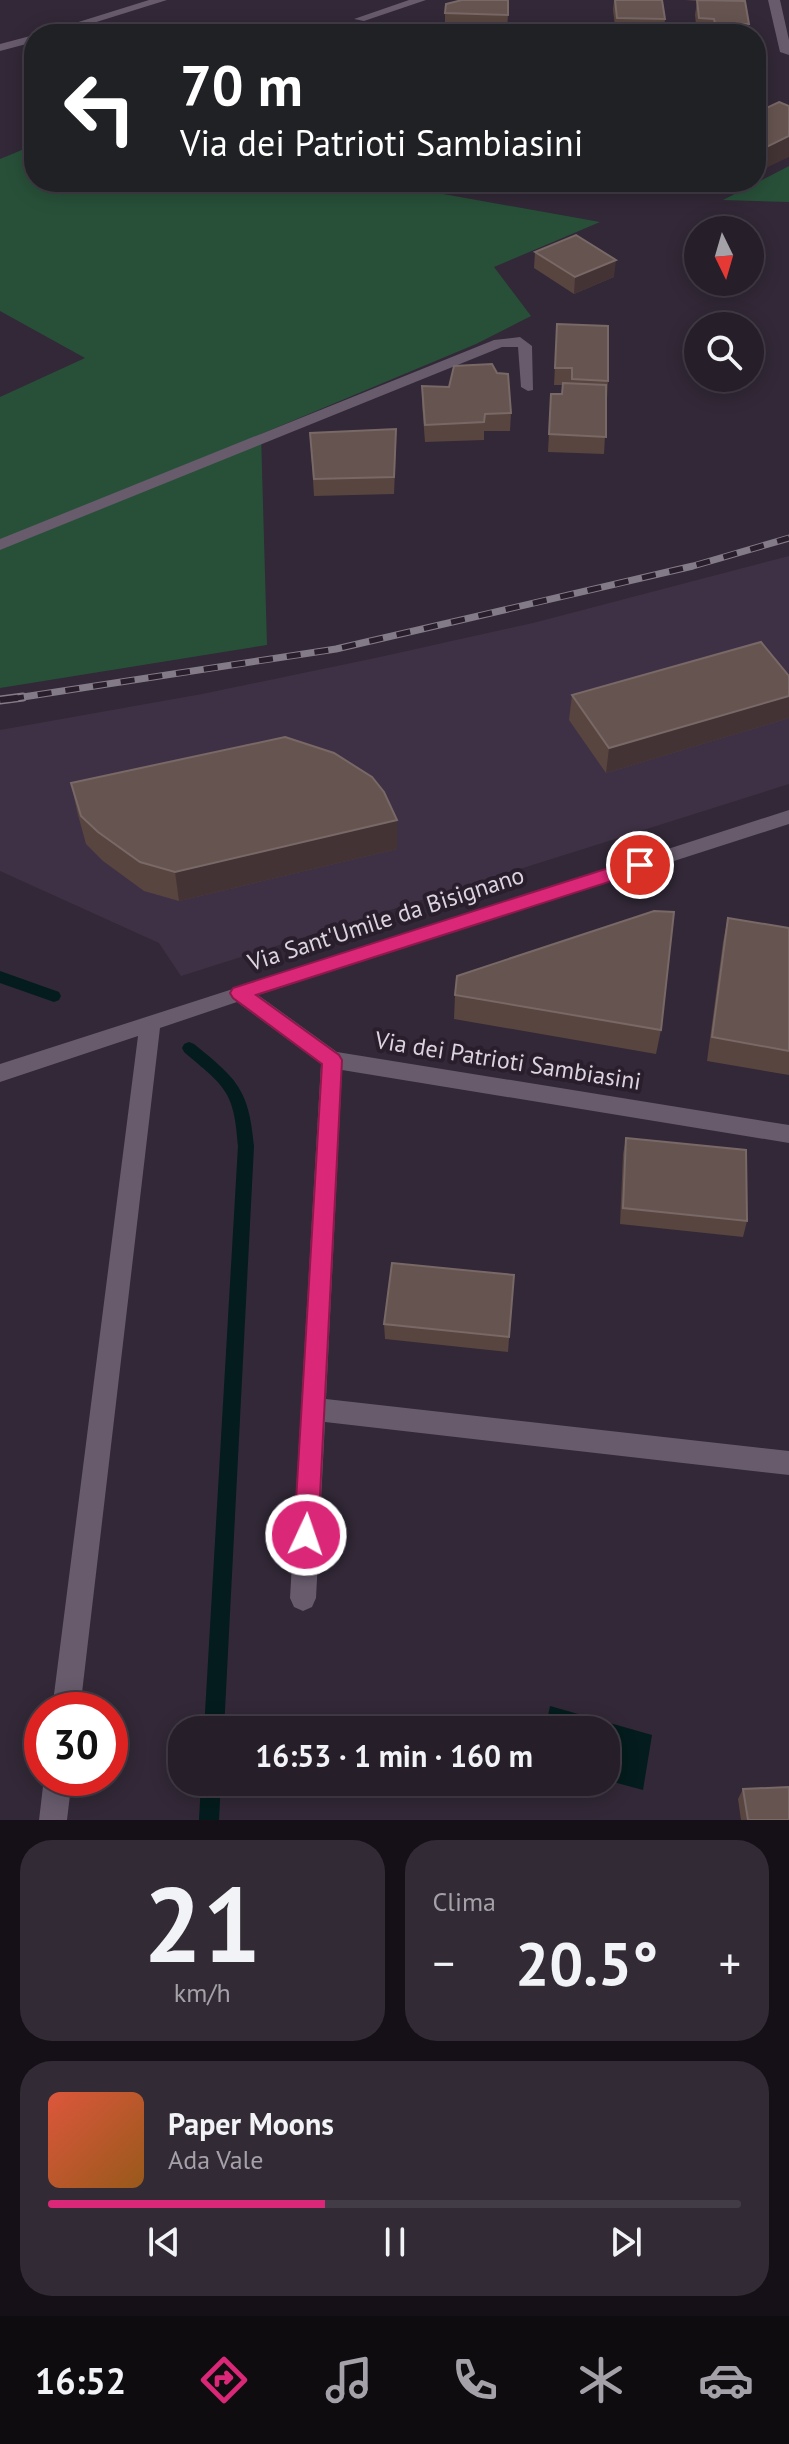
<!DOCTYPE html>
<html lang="it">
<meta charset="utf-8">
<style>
body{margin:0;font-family:"PT Sans",sans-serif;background:#322b35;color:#f1f3f6;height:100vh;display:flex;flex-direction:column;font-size:30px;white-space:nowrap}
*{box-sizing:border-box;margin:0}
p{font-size:26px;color:#a4a2a8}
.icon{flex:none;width:44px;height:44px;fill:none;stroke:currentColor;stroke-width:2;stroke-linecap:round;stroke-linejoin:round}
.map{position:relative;height:1820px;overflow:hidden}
.details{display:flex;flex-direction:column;gap:20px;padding:20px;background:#151017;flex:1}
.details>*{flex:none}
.banner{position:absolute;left:24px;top:24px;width:742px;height:168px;border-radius:32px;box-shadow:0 4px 20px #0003,0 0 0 2px #423c46;background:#202124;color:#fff;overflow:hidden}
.needle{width:52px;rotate:175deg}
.controls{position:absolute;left:684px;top:216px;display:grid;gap:16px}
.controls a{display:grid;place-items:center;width:80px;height:80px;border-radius:50%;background:#261e29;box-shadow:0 4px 20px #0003,0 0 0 2px #423c46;font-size:40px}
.speed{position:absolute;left:24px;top:1692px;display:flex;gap:16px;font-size:40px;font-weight:700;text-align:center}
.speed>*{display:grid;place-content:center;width:104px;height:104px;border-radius:50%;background:#261e29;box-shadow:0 4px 20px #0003,0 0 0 2px #423c46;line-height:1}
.speed .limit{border:12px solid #d22;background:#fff;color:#111}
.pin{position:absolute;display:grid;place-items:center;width:68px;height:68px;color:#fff;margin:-34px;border:4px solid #fff;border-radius:50%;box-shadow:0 2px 8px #0007}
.me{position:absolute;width:88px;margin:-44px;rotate:3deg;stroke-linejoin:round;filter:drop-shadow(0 0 6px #0008)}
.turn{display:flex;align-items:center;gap:28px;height:168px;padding:0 24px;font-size:36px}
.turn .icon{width:104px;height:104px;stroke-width:2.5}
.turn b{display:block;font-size:56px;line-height:68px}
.big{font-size:60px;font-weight:700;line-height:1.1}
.details .widget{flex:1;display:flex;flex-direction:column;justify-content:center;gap:12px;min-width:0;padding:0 28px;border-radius:32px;background:#322b35}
.details .dial{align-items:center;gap:0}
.dial b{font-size:104px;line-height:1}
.song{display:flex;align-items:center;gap:24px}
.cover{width:96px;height:96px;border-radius:12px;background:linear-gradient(135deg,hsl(10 70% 55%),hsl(30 70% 35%))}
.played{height:8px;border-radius:4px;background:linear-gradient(90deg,#db2777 40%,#423c46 40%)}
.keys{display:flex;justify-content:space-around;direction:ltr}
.heat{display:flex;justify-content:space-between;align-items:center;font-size:44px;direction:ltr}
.details .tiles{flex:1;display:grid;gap:20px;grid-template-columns:1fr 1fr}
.widget:last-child{grid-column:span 2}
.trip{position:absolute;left:168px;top:1716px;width:452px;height:80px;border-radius:32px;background:#261e29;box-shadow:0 4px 20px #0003,0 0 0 2px #423c46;font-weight:700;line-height:80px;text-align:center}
.tab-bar{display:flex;height:128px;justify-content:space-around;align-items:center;background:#0f0c10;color:#a4a2a8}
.tab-bar .icon{width:56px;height:56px}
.tab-bar .selected{color:#db2777}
.tab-bar b{font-size:36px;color:#f1f3f6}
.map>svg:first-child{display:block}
.built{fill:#3f3145}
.green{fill:#285039}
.water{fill:#041c1d}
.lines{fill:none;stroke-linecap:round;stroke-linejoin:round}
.stream{fill:#041c1d;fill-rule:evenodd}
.minor{fill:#675b6c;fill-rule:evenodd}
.rail-far1-casing{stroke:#847b88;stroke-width:7}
.rail-casing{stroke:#847b88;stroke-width:9}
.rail-far1{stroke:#281e2c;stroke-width:5;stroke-dasharray:14;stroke-linecap:butt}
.rail{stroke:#281e2c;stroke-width:6;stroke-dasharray:18;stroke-linecap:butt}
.wall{fill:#58453f}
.shaded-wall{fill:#433335}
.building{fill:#665450;stroke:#786866;stroke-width:2}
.route{fill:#db2777;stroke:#8e194d;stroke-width:2}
.labels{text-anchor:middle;stroke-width:8;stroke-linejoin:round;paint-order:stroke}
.street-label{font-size:24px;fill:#dbd4de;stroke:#281e2c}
</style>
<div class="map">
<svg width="789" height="1820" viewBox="0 0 789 1820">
<rect width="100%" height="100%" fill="#322837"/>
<!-- built -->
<path class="built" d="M 789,556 L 789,784 L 181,976 L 159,943 L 0,871 L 0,730 L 202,694 L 380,657 L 533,623 Z"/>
<!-- green -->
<path class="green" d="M 34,145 L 34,182 L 415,182 L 410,184 L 432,192 L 600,222 L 494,267 L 531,316 L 476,344 L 261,434 L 267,645 L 0,688 L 0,397 L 85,358 L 0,311 L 0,159 Z
M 789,166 L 789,202 L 723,200 Z"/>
<!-- water -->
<path class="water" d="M 550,1706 L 652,1735 L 643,1790 L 606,1780 L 606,1730 L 545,1730 Z"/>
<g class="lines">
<!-- stream -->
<path class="stream" d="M 0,971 L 59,992 L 61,996 L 59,1000 L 54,1002 L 0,983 Z
M 189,1042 L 194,1044 C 237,1079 249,1089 254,1146 L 224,1730 L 204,1730 L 238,1146 C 234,1090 225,1087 184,1052 L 182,1048 L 184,1044 Z
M 201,1782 L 221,1782 L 219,1820 L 199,1820 Z"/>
<!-- minor -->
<path class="minor" d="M 149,0 L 167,0 L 58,34 L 40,34 Z
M 409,0 L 426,0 L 364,21 L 354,19 Z
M 768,0 L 780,0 L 789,40 L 789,55 L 780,52 Z
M 34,35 L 34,42 L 0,51 L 0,44 Z
M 520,337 L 532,346 L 533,390 L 528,391 L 521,387 L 518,347 L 502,347 L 0,550 L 0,539 L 494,340 Z
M 789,810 L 789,824 L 258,995 L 337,1052 L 789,1125 L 789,1143 L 342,1070 L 326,1399 L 789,1451 L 789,1475 L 325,1422 L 316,1598 L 312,1607 L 303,1611 L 294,1607 L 290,1598 L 321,1064 L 237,1002 L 160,1028 L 80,1710 L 52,1710 L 138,1036 L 0,1082 L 0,1064 Z
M 44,1778 L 72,1778 L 67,1820 L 39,1820 Z"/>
<defs>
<path id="rail-far1" d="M 10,699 L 336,649 L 693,566 L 789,538"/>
<path id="rail" d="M 0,700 L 23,697"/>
</defs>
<!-- rail-far1 casing -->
<use href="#rail-far1" class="rail-far1-casing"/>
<!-- rail casing -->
<use href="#rail" class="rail-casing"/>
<!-- rail-far1 -->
<use href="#rail-far1" class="rail-far1"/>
<!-- rail -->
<use href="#rail" class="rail"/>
</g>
<!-- wall -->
<path class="wall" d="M 614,0 L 662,0 L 665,19 L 664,34 L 616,34 L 613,10 Z
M 685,0 L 741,0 L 749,24 L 747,34 L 697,34 L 695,15 L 697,1 Z
M 445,13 L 508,15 L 507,30 L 445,29 Z
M 701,182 L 738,182 L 720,191 Z
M 535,252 L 614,277 L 574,294 L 534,268 Z
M 557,324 L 608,381 L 604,454 L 548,452 L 551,394 L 562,394 L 563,385 L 554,385 Z
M 422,386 L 511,413 L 510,431 L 484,431 L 484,440 L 425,442 L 422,404 Z
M 310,433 L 396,446 L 394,494 L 314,496 Z
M 789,676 L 789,718 L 606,773 L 569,720 L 572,695 Z
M 71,783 L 397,820 L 397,849 L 179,901 L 144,891 L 103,861 L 86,844 L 77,811 Z
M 728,918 L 789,928 L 789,1075 L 707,1061 L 723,942 Z
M 455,995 L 661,1030 L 656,1054 L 454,1019 Z
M 626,1138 L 747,1221 L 743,1237 L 620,1224 L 623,1154 Z
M 514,1275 L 508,1352 L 385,1339 L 384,1324 Z
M 743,1789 L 789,1820 L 741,1820 L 738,1799 Z"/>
<!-- shaded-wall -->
<path class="shaded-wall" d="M 789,136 L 789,157 L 756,173 L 756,152 Z
M 721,182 L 738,182 L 720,191 Z
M 616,260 L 614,277 L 574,294 L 575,277 Z
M 789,696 L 789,718 L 606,773 L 609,748 Z
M 397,820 L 397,849 L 179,901 L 175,872 Z"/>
<!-- building -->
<path class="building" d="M 462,0 L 508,0 L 508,15 L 445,13 L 446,4 Z
M 615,0 L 662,0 L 665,19 L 617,18 Z
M 697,0 L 745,1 L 749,24 L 715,23 L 714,19 L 699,18 Z
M 779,102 L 789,106 L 789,136 L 756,152 L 756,113 Z
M 576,235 L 616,260 L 575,277 L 535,252 Z
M 557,324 L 608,326 L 608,381 L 572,379 L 572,368 L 555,368 Z
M 492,364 L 497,373 L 508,374 L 511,413 L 485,414 L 484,422 L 425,425 L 422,386 L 449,387 L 454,366 Z
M 563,383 L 606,385 L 606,437 L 549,434 L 551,394 L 562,394 Z
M 396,429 L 394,477 L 314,479 L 310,433 Z
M 761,642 L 789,676 L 789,696 L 609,748 L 572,695 Z
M 285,737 L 334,753 L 372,777 L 384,792 L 397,820 L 175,872 L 140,862 L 98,832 L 81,816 L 71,783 Z
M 654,911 L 674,912 L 661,1030 L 455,995 L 457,976 Z
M 728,918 L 789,928 L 789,1051 L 712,1037 Z
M 626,1138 L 746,1150 L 747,1221 L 623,1208 Z
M 392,1263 L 514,1275 L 509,1337 L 384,1324 Z
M 789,1787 L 789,1820 L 748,1820 L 743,1789 Z"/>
<!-- route -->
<path class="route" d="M 640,858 L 649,865 L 646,870 L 256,995 L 339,1055 L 342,1060 L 318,1535 L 314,1544 L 306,1547 L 298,1544 L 294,1535 L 322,1064 L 233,998 L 230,993 L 233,988 Z"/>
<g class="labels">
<!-- street labels -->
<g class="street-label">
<text transform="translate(386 919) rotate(-18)" y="8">Via Sant'Umile da Bisignano</text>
<text transform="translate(508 1061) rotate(9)" y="8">Via dei Patrioti Sambiasini</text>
</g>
</g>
</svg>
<div class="controls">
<a><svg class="needle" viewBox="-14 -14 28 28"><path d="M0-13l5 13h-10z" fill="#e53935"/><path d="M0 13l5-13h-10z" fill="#a4a2a8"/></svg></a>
<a><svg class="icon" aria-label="search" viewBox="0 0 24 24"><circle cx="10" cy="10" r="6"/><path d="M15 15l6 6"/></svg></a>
</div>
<div class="speed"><div class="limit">30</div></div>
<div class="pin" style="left:640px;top:865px;background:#d93025"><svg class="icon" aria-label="arrive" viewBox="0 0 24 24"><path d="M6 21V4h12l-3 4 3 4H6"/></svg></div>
<svg class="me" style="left:306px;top:1535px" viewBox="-20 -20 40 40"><circle r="17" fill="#db2777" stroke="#fff" stroke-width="3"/><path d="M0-11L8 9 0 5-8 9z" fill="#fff"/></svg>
<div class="trip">16:53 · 1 min · 160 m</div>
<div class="banner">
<div class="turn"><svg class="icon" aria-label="left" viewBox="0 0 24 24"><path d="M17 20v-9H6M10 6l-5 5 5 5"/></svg><div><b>70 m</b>Via dei Patrioti Sambiasini</div></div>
</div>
</div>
<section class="details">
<div class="tiles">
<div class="widget dial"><b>21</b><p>km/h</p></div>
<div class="widget"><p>Clima</p>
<div class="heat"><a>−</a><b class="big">20.5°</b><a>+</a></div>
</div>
<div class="widget">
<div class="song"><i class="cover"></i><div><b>Paper Moons</b><p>Ada Vale</p></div></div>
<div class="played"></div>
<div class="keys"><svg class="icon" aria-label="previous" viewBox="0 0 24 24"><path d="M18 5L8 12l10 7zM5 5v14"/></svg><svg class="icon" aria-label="pause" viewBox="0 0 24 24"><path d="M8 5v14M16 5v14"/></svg><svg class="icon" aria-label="next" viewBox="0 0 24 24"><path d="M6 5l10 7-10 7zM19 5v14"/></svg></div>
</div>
</div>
</section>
<nav class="tab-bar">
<b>16:52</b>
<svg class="icon selected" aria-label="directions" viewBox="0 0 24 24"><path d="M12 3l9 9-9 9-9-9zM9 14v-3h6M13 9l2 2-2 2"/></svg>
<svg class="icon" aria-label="music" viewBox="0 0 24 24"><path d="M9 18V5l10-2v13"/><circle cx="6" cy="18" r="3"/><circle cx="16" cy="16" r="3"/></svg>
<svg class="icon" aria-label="phone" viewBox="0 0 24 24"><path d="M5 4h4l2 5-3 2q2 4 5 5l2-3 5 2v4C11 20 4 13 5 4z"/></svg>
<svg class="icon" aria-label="climate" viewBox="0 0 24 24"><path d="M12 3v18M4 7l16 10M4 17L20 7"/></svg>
<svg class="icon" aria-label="car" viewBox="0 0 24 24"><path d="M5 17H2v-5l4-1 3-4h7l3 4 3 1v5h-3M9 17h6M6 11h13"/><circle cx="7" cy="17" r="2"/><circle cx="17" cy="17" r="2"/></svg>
</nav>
